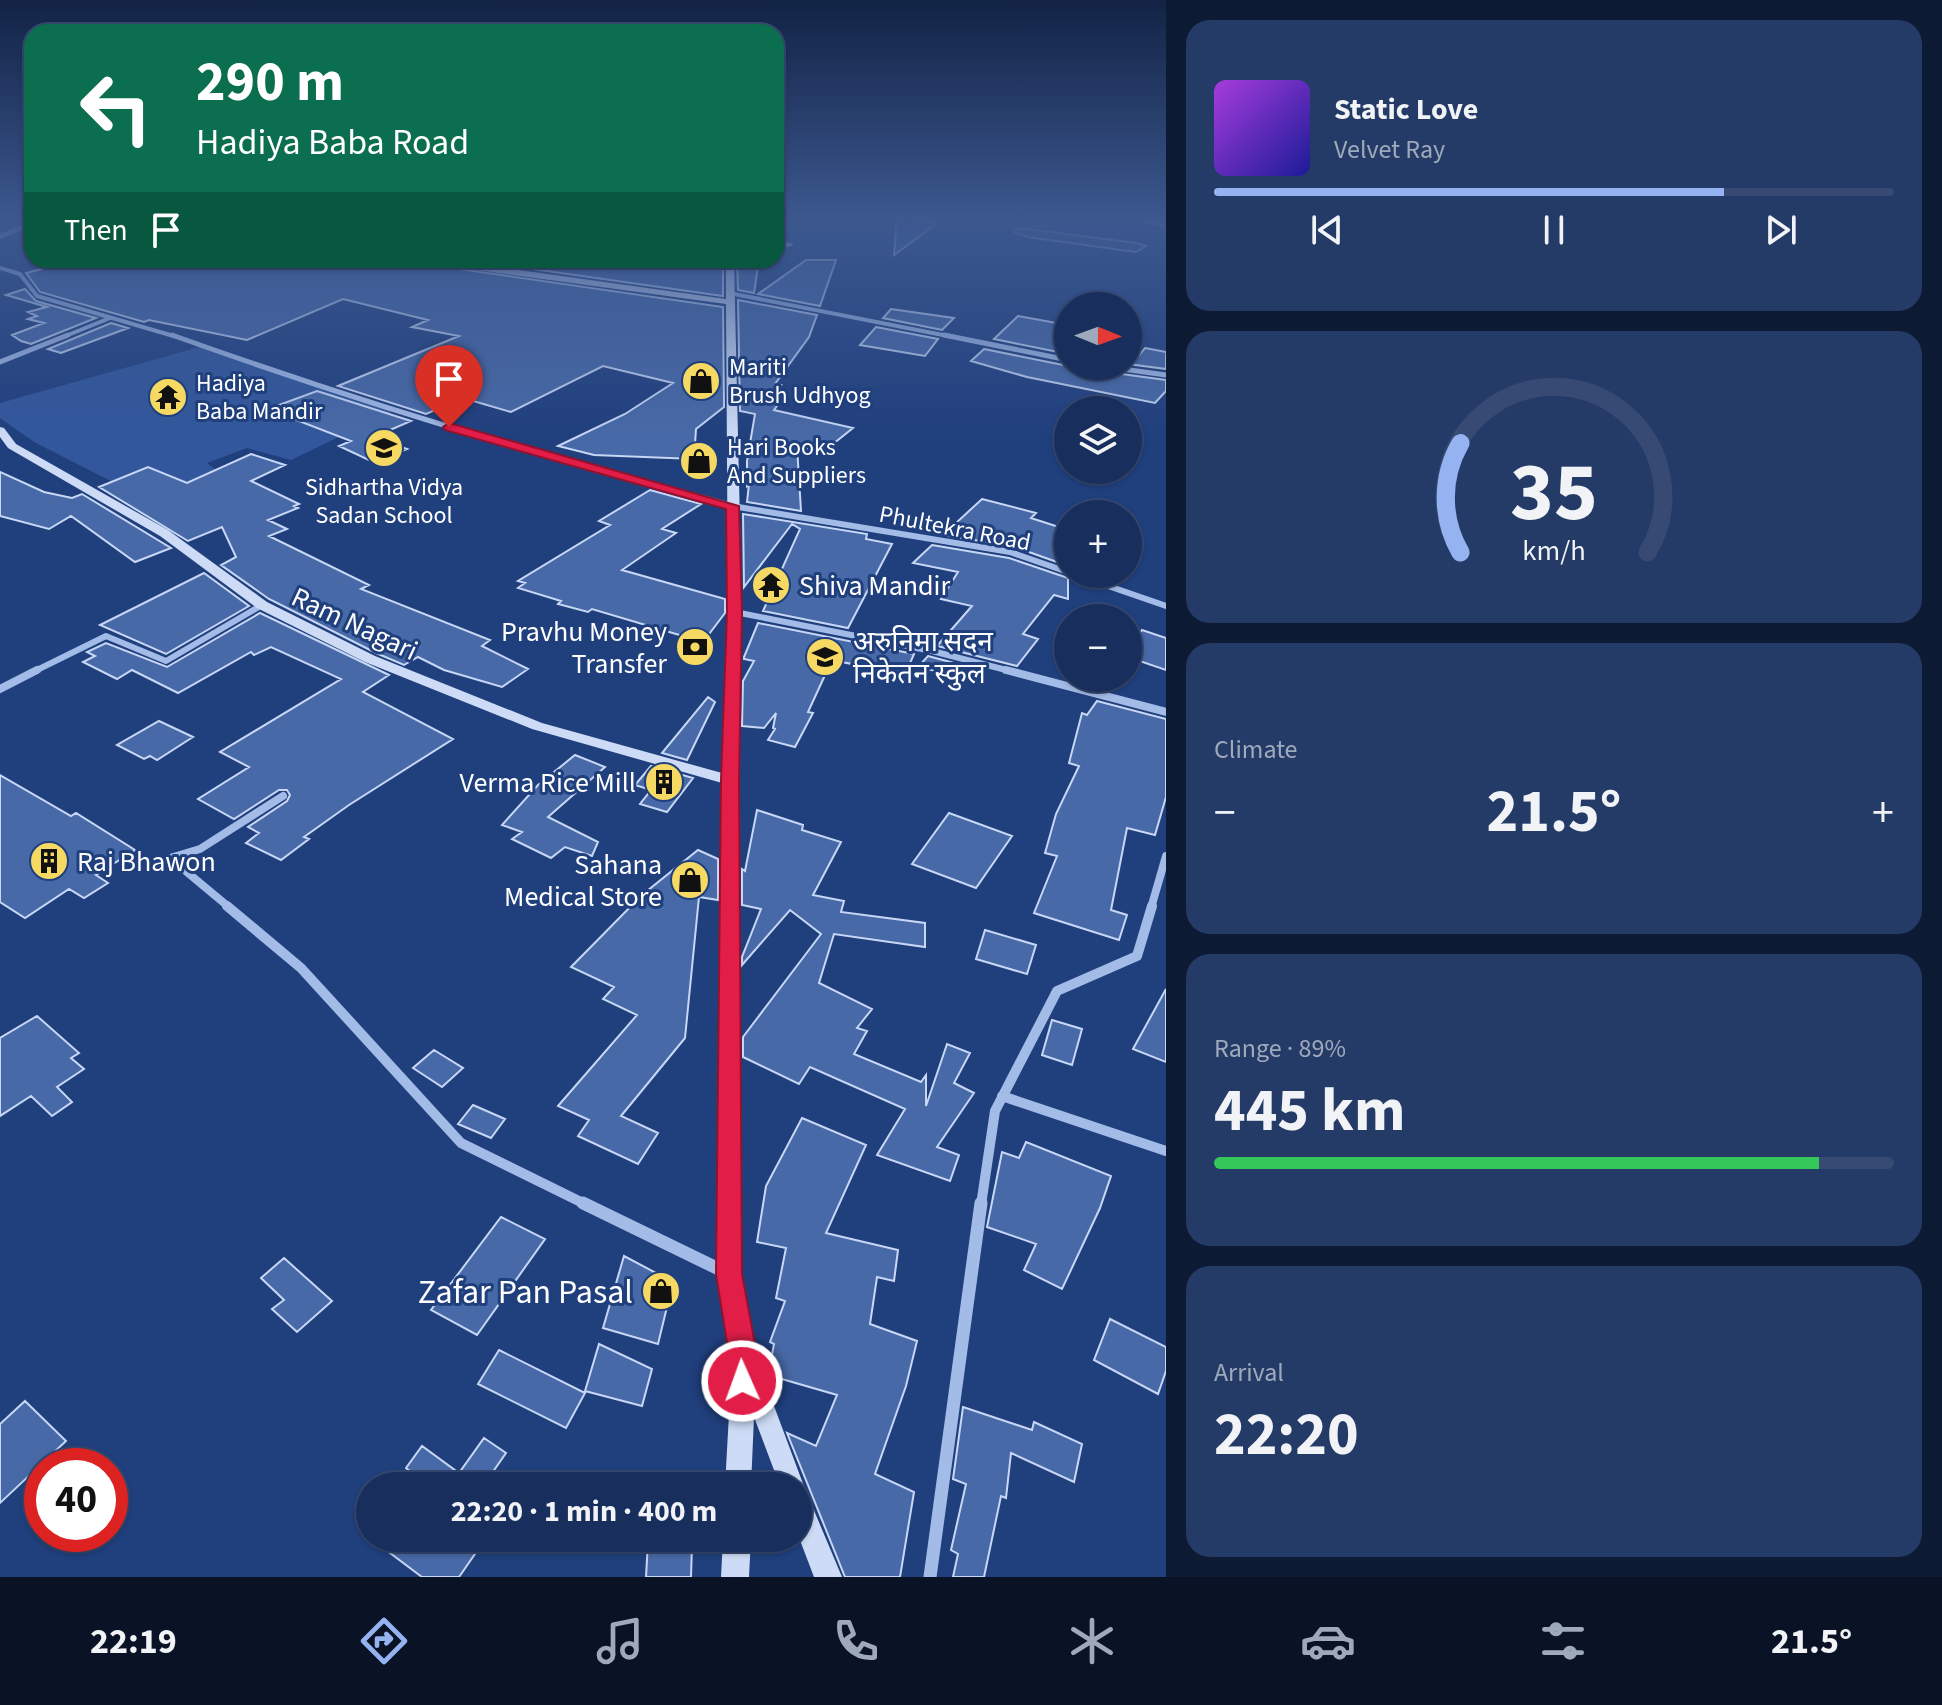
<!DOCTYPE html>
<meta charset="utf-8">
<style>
body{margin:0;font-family:"Source Sans 3","Noto Sans Devanagari",sans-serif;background:#253b67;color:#f1f3f6;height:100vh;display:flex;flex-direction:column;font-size:30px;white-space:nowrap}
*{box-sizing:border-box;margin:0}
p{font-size:26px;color:#9fa9bc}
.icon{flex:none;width:44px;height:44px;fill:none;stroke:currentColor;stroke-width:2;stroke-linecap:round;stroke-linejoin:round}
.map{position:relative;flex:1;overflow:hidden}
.panel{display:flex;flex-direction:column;gap:20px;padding:20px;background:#0d1a34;width:776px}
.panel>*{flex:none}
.top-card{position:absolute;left:24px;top:24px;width:760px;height:244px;border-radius:24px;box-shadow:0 2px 6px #0004,0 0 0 2px #364a73;background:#0b6e4f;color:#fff;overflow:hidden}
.needle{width:52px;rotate:91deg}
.tools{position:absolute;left:1054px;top:292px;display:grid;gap:16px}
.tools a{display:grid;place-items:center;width:88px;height:88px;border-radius:50%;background:#182f5e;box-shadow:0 2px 6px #0004,0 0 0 2px #364a73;font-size:40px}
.speed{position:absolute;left:24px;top:1448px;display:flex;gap:16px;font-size:40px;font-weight:700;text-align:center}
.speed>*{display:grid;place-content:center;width:104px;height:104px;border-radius:50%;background:#182f5e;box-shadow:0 2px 6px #0004,0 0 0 2px #364a73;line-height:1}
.speed .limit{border:12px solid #d22;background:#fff;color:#111}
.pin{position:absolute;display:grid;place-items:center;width:68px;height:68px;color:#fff;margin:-82px -34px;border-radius:50% 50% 50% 0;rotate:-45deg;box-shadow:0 0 8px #0007}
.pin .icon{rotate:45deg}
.me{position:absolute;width:88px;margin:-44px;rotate:358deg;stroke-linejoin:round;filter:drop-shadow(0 0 6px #0008)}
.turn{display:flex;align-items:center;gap:28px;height:168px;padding:0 40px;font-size:36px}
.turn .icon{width:104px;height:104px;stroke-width:2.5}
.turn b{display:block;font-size:56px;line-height:68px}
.then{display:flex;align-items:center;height:76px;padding:0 40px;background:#0003;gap:16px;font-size:30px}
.big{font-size:60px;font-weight:700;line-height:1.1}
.panel .tile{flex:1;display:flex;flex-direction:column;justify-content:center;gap:12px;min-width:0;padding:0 28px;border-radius:24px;background:#253b67}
.panel .dial{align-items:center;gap:0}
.dial svg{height:208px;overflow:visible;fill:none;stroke:#364a73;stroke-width:7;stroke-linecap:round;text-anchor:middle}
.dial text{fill:#f1f3f6;stroke:none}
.song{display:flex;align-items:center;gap:24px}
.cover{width:96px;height:96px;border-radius:12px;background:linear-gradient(135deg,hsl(280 70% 55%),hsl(240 70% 35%))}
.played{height:8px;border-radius:4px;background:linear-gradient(90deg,#95b2f1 75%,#364a73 75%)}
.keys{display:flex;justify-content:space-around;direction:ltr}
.heat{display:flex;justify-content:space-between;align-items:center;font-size:44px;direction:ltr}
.charge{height:12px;border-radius:6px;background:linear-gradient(90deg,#34c759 89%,#364a73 0)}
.trip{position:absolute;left:356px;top:1472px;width:456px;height:80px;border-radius:40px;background:#182f5e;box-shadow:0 2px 6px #0004,0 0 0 2px #364a73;font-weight:700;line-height:80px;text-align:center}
.tab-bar{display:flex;height:128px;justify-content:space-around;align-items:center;background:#0a1326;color:#9fa9bc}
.tab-bar .icon{width:56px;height:56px}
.tab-bar .active{color:#95b2f1}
.tab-bar b{font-size:36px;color:#f1f3f6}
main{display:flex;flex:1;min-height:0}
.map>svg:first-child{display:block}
.green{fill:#32579c}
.water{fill:#3d5583;stroke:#97b4e9;stroke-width:2}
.building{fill:#4869a7;stroke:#c7d7f5;stroke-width:2}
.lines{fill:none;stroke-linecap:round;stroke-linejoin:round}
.street-far5{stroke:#a3bbe7;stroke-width:4}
.street-far4{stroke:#a3bbe7;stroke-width:5}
.street-far3{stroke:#a3bbe7;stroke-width:6}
.street-far2{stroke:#a3bbe7;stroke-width:8}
.street-far1{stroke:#a3bbe7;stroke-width:10}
.street{stroke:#a3bbe7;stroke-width:13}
.secondary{fill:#cddbf6;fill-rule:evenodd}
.route{fill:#e11d48;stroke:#92132f;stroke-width:2}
.labels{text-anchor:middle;stroke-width:6;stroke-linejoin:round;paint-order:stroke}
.far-poi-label{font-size:24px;fill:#fff;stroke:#203f7d;text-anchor:start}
.far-street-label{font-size:24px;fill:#fff;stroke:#203f7d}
.poi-label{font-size:28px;fill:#fff;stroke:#203f7d;text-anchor:start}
.street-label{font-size:28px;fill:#fff;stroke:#203f7d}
.near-poi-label{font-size:34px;fill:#fff;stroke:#203f7d;text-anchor:end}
</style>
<main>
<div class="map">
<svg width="1166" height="1577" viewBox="0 0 1166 1577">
<rect width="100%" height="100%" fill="#203f7d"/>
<!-- green -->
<path class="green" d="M 203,346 L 395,410 L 291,460 L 247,448 L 207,463 L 216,470 L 156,504 L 34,442 L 0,418 L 0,403 Z"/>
<!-- water -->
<path class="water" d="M 1019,228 L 1136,243 L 1146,246 L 1136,252 L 1027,237 L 1014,232 Z"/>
<!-- building -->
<path class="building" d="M 897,218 L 898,218 L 938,223 L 894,255 Z
M 74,260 L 397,260 L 723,307 L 724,407 L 696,429 L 694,459 L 594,455 L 558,446 L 625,414 L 673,383 L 603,366 L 511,412 L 463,398 L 426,414 L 338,386 L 459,336 L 412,327 L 428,320 L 343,299 L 247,340 L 149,320 L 144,322 L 40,292 L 26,273 Z
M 514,260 L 723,260 L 723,296 L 505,265 Z
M 737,260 L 759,260 L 754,293 L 738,290 Z
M 806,260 L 836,260 L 820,306 L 758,294 Z
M 25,289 L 36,301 L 96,318 L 31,344 L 21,341 L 12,335 L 44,323 L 28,319 L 37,316 L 28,312 L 47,307 L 6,295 Z
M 738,300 L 817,315 L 809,337 L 775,384 L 781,385 L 774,393 L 785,395 L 774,410 L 853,428 L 823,452 L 797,446 L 801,511 L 747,502 L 749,484 L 747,486 L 747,461 L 755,414 L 740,411 Z
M 891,309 L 954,318 L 942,330 L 883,318 Z
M 1018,316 L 1068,325 L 1068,354 L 994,339 Z
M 111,323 L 128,328 L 61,353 L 48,349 Z
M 876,327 L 938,339 L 925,356 L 860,345 Z
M 1145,348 L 1166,352 L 1166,369 L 1128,364 L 1128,357 L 1136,359 Z
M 984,349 L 1068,366 L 1096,366 L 1100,371 L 1166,380 L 1166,391 L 1155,403 L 1027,377 L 971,361 Z
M 317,391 L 411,421 L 374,437 L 407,449 L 373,462 L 339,446 L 351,441 L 268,409 Z
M 251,454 L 285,465 L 251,481 L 299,504 L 294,506 L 298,508 L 268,520 L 287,529 L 269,536 L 369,585 L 361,589 L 490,640 L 482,646 L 528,669 L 502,687 L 444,670 L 418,657 L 404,665 L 376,653 L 269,599 L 221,565 L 236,557 L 222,527 L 188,541 L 99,487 L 148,467 L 187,483 Z
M 0,472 L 44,492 L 72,498 L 82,494 L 171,548 L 135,562 L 71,516 L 49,529 L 0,516 Z
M 650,490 L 701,504 L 662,529 L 676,533 L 622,570 L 725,599 L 725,613 L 703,642 L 592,609 L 588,612 L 558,604 L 561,601 L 518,588 L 525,583 L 518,581 L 610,525 L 599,521 Z
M 982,499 L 1036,513 L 1031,518 L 1068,530 L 1068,566 L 1012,546 L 943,535 Z
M 743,514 L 867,534 L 866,539 L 892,544 L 848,628 L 763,611 L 800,529 L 792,524 L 744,587 Z
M 932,545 L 1009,558 L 1068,578 L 1068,599 L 1054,595 L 1023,634 L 1038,639 L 1017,666 L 937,646 L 972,606 L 941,599 L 958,572 L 913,563 Z
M 204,573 L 249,606 L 166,654 L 100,625 Z
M 260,613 L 389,675 L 363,692 L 453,739 L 349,805 L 304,837 L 309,839 L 281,860 L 246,843 L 259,833 L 248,827 L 287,801 L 290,795 L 287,790 L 279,790 L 234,819 L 198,799 L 249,767 L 220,752 L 341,679 L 271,647 L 254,655 L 251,652 L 178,693 L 132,670 L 117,679 L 83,662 L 95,656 L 87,652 L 106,643 L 167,667 Z
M 758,623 L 914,654 L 905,675 L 832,660 L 808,712 L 813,713 L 795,747 L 768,740 L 775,729 L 773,728 L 776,713 L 764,728 L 742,726 L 743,681 L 754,661 L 744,659 L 744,657 Z
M 1142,630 L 1166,638 L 1166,670 L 1128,657 L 1128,646 Z
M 928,656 L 954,663 L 949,674 L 918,667 Z
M 708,697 L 715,702 L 687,760 L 662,753 Z
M 1097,701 L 1166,719 L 1166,797 L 1155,835 L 1127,828 L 1111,910 L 1127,915 L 1119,940 L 1034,913 L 1057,856 L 1045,853 L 1056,814 L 1079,766 L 1069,763 L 1082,713 L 1087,715 Z
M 159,721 L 193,737 L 157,760 L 150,756 L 144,759 L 117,745 Z
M 575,755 L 605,767 L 548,817 L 598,842 L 592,856 L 565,847 L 551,858 L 512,839 L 522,832 L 502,825 L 538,785 Z
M 651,766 L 693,778 L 667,812 L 640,804 L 651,790 L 635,785 Z
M 0,775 L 71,816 L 76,813 L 135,850 L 96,875 L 108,883 L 84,898 L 69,889 L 25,918 L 0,902 Z
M 757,810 L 803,825 L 802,830 L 841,842 L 813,895 L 844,901 L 841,912 L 925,923 L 925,947 L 834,934 L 819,983 L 872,1009 L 857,1028 L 867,1031 L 854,1054 L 921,1082 L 926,1075 L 926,1106 L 947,1044 L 970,1053 L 954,1083 L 974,1093 L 937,1147 L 959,1155 L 950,1181 L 877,1155 L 905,1109 L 810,1067 L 799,1084 L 743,1057 L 743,1037 L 821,934 L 790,910 L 742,965 L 742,957 L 761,909 L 742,905 L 742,869 L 745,871 Z
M 949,813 L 1012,836 L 976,888 L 912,864 Z
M 698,850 L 718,859 L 718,900 L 699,897 L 685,1038 L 621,1116 L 658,1133 L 638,1164 L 578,1136 L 589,1120 L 558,1106 L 637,1015 L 603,999 L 614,987 L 571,967 L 642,895 Z
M 985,930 L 1036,945 L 1027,974 L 976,959 Z
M 1166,989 L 1166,1062 L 1133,1049 Z
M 37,1016 L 79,1053 L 71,1058 L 84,1069 L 57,1087 L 72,1102 L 52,1116 L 31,1096 L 0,1116 L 0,1038 Z
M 1052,1020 L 1082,1029 L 1072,1065 L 1042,1055 Z
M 434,1050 L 463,1068 L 442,1087 L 413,1068 Z
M 473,1105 L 505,1119 L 491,1138 L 458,1124 Z
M 802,1118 L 866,1145 L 826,1233 L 898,1250 L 894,1281 L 877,1277 L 870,1324 L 917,1341 L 906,1386 L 875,1474 L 914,1492 L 900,1577 L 845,1577 L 787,1433 L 816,1446 L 837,1395 L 768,1375 L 774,1344 L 770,1342 L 785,1301 L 776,1298 L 786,1248 L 757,1242 L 766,1186 Z
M 1026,1142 L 1111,1176 L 1100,1208 L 1062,1289 L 1024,1270 L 1036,1244 L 987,1227 L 1002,1152 L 1019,1158 Z
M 501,1217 L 545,1239 L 477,1335 L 431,1310 Z
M 624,1256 L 673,1282 L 658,1344 L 603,1328 Z
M 284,1258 L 332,1301 L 297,1332 L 272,1309 L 284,1300 L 261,1278 Z
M 1110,1319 L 1166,1347 L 1166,1371 L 1158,1394 L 1094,1360 Z
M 599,1344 L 652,1369 L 642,1406 L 585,1391 Z
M 499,1350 L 585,1393 L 566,1428 L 478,1384 Z
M 25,1401 L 66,1441 L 0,1503 L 0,1424 Z
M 963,1407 L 1032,1430 L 1034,1422 L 1082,1444 L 1074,1482 L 1011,1453 L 1006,1498 L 1001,1496 L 984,1577 L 953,1577 L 958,1554 L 951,1550 L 966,1484 L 953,1479 Z
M 484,1438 L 506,1453 L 483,1486 L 401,1486 L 411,1472 L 406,1468 L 422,1446 L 459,1473 Z
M 370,1538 L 486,1538 L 459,1577 L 422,1577 Z
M 648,1541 L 692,1545 L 691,1577 L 646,1577 Z"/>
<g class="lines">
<!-- street-far5 -->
<path class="street-far5" d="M 1132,218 L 1166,226
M 0,268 L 20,274 L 37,296 L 177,337
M 729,293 L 953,337
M 63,337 L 110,318"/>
<!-- street-far4 -->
<path class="street-far4" d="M 172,335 C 331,392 491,442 655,485
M 944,335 L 1068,360
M 0,362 L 68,335
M 1101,366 L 1166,375"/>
<!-- street-far3 -->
<path class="street-far3" d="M 647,483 L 732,506 L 1010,552 L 1166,606
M 735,612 L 932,651 L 1014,672
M 33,672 L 106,636 L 166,661 L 262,605"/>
<!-- street-far2 -->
<path class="street-far2" d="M 1006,670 L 1166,712
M 0,689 L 37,670
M 230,908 L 170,858 L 200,849 L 283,796
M 1151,908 L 1166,856"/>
<!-- street-far1 -->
<path class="street-far1" d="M 227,906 L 301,968 L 461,1143 L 587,1205
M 1002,1096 L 1166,1151
M 981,1205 L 995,1111 L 1057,991 L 1137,956 L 1152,906"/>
<!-- street -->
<path class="street" d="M 583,1203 L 725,1272
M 930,1577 L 981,1203"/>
<!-- secondary -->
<path class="secondary" d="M 32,221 L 32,226 L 0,239 L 0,234 Z
M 776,241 L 792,243 L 793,245 L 789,247 L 776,245 Z
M 726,260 L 734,260 L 742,612 L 738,780 L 741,1274 L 755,1355 L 805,1489 L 842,1577 L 814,1577 L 798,1535 L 798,1486 L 780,1486 L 754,1417 L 751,1486 L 725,1486 L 732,1360 L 717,1274 L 722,783 L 532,729 L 365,662 L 257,608 L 160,536 L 8,448 L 0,437 L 0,427 L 4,428 L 16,444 L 168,530 L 267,602 L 375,656 L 542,723 L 722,773 L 728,612 L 726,304 L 447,266 L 461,262 L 726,299 Z
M 723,1538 L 751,1538 L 749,1577 L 721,1577 Z"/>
</g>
<!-- sky -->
<linearGradient id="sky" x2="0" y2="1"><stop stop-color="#122345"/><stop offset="0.5" stop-color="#3c588f"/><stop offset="1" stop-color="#3c588f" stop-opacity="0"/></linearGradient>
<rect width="1166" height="438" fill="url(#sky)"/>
<!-- route -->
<path class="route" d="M 449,423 L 739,506 L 742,612 L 739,780 L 742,1274 L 757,1355 L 757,1381 L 752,1391 L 742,1395 L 732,1391 L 728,1381 L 729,1355 L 716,1274 L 721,780 L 727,612 L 726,509 L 445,430 L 443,427 Z"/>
<!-- icons -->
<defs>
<symbol id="shop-disc" viewBox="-11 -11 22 22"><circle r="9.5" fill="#f5d963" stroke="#203f7d"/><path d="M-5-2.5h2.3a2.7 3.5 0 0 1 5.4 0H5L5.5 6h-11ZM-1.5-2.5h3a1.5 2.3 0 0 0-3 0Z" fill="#111"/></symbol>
<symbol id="temple-disc" viewBox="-11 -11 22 22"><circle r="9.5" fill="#f5d963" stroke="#203f7d"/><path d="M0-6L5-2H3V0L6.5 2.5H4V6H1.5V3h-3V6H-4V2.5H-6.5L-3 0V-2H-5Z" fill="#111"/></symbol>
<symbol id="school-disc" viewBox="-11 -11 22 22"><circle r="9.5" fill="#f5d963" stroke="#203f7d"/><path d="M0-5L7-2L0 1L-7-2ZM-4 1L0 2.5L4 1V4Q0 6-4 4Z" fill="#111"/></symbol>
<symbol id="bank-disc" viewBox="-11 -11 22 22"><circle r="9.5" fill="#f5d963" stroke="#203f7d"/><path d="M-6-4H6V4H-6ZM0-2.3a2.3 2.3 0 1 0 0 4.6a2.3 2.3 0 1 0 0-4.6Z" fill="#111"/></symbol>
<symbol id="building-disc" viewBox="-11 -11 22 22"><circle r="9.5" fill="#f5d963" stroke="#203f7d"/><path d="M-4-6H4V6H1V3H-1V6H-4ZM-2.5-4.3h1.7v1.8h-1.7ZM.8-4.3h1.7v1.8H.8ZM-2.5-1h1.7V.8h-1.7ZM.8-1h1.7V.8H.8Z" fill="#111"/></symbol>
</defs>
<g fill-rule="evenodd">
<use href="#shop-disc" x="679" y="359" width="44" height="44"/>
<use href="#temple-disc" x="146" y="375" width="44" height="44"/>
<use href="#school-disc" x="362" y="426" width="44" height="44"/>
<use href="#shop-disc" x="677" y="439" width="44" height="44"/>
<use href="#temple-disc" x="749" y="563" width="44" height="44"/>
<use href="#bank-disc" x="673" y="625" width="44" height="44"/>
<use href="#school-disc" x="803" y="635" width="44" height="44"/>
<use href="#building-disc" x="642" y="760" width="44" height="44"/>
<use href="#building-disc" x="27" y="839" width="44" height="44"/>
<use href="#shop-disc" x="668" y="858" width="44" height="44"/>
<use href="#shop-disc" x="639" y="1269" width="44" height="44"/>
</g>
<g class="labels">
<!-- far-poi labels -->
<g class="far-poi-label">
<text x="729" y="375">Mariti<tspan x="729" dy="28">Brush Udhyog</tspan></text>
<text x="196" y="391">Hadiya<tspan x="196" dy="28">Baba Mandir</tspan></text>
<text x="727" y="455">Hari Books<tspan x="727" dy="28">And Suppliers</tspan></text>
<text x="384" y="495" text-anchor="middle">Sidhartha Vidya<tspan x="384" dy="28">Sadan School</tspan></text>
</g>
<!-- far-street labels -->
<g class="far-street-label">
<text transform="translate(955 528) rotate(11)" y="8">Phultekra Road</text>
</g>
<!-- poi labels -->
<g class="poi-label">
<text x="799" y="595">Shiva Mandir</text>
<text x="667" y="641" text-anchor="end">Pravhu Money<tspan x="667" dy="32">Transfer</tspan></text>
<text x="853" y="651">अरुनिमा सदन<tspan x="853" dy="32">निकेतन स्कुल</tspan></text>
<text x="636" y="792" text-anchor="end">Verma Rice Mill</text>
<text x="77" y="871">Raj Bhawon</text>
<text x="662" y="874" text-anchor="end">Sahana<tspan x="662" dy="32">Medical Store</tspan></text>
</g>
<!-- street labels -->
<g class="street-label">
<text transform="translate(355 623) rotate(25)" y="10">Ram Nagari</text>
</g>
<!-- near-poi labels -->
<g class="near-poi-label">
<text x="633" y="1303">Zafar Pan Pasal</text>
</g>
</g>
</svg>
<div class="tools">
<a><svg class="needle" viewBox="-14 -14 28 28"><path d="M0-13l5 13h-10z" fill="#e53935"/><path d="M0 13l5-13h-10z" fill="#9fa9bc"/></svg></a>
<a><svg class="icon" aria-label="layers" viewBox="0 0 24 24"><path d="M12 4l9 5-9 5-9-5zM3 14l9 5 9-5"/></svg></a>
<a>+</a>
<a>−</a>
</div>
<div class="speed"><div class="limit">40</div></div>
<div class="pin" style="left:449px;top:427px;background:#d93025"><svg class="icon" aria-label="arrive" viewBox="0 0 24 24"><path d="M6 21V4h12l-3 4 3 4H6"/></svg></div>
<svg class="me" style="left:742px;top:1381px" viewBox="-20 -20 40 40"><circle r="17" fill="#e11d48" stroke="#fff" stroke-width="3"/><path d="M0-11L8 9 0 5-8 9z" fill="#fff"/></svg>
<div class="trip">22:20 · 1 min · 400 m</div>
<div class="top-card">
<div class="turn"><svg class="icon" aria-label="left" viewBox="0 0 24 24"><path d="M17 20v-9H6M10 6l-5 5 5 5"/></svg><div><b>290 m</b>Hadiya Baba Road</div></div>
<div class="then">Then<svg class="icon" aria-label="arrive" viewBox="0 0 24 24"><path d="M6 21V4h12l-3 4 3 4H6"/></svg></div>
</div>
</div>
<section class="panel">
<div class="tile">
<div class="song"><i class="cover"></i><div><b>Static Love</b><p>Velvet Ray</p></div></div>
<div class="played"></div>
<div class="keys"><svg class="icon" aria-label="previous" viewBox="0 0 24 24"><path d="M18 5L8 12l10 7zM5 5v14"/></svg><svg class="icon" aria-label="pause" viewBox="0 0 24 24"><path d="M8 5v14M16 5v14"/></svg><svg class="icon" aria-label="next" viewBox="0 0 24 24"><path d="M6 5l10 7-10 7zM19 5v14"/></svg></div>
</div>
<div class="tile dial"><svg viewBox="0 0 100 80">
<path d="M14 69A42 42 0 1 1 86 69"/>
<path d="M14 69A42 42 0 0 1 14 27" stroke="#95b2f1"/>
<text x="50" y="56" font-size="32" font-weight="700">35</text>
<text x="50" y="72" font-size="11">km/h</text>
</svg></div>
<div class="tile"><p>Climate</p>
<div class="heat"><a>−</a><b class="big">21.5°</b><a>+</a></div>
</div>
<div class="tile"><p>Range · 89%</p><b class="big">445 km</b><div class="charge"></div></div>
<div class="tile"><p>Arrival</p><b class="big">22:20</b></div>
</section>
</main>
<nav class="tab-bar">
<b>22:19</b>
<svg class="icon active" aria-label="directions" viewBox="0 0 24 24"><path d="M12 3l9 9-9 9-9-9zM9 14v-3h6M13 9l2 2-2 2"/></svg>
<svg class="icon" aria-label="music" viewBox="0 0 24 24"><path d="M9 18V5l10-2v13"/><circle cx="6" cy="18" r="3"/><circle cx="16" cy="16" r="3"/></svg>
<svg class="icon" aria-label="phone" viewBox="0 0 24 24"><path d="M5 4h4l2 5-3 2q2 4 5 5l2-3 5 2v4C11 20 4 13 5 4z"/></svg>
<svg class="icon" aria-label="climate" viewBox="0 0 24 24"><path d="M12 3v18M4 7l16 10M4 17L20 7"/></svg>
<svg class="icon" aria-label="car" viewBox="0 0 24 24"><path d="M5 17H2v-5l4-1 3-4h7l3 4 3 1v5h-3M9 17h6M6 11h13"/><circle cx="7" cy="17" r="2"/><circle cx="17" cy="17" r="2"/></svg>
<svg class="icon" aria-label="filters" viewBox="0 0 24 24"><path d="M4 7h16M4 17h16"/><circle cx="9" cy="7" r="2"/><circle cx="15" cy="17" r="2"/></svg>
<b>21.5°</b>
</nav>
